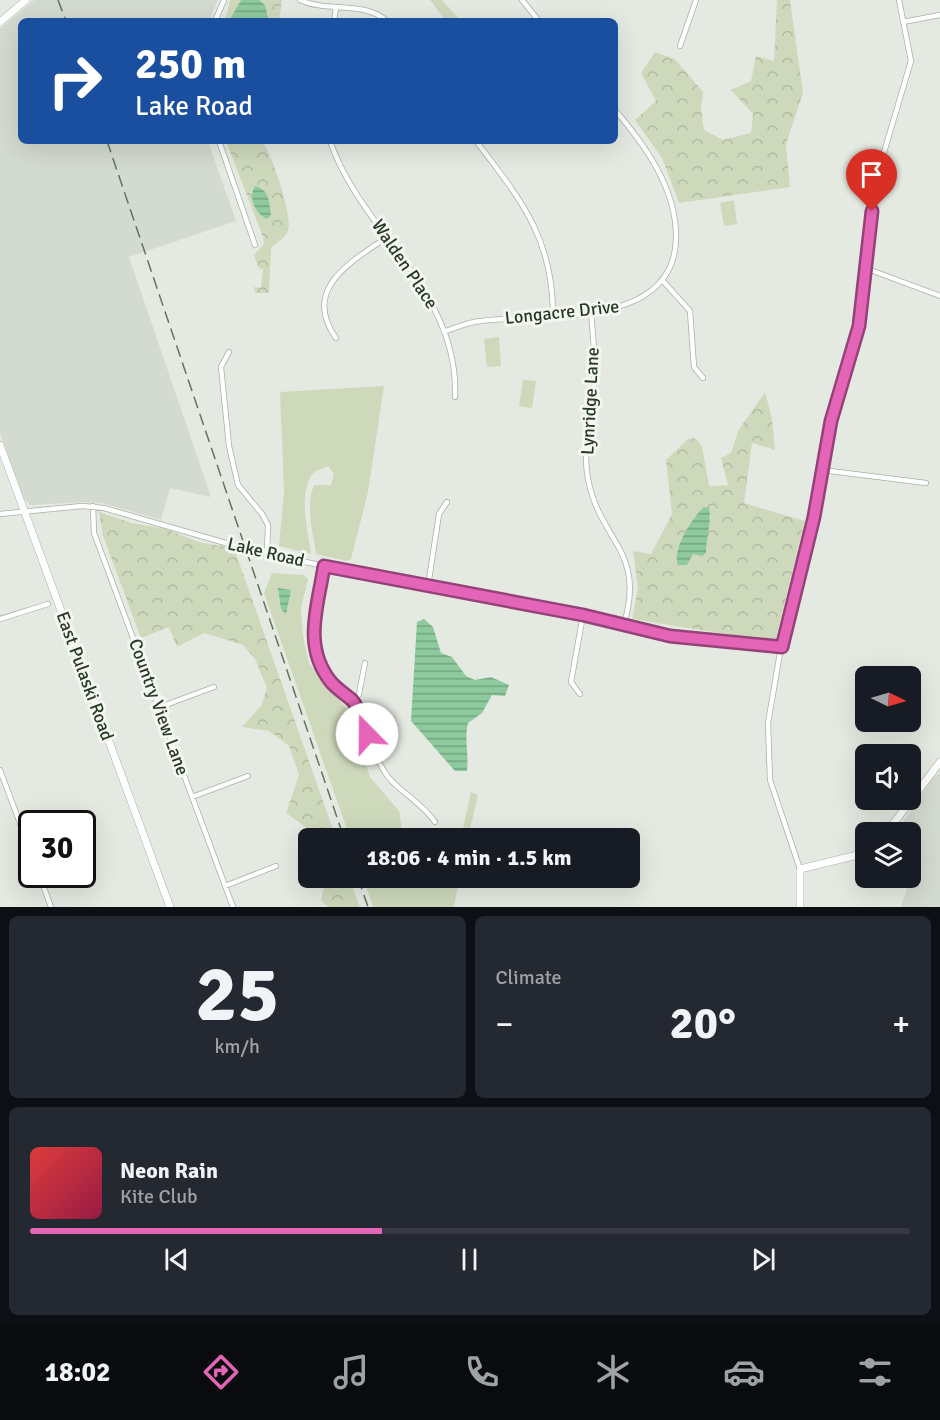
<!DOCTYPE html>
<meta charset="utf-8">
<style>
body{margin:0;font-family:Signika,sans-serif;background:#242831;color:#f1f3f6;height:100vh;display:flex;flex-direction:column;font-size:22px;white-space:nowrap}
*{box-sizing:border-box;margin:0}
p{font-size:20px;color:#9ea1a6}
.icon{flex:none;width:33px;height:33px;fill:none;stroke:currentColor;stroke-width:2;stroke-linecap:round;stroke-linejoin:round}
.map{position:relative;height:907px;overflow:hidden}
.drawer{display:flex;flex-direction:column;gap:9px;padding:9px;background:#0d0f14;flex:1}
.drawer>*{flex:none}
.hud{position:absolute;left:18px;top:18px;width:600px;height:126px;border-radius:9px;box-shadow:0 6px 24px #0002;background:#1a4fa0;color:#fff;overflow:hidden}
.needle{width:39px;rotate:95deg}
.buttons{position:absolute;left:855px;top:666px;display:grid;gap:12px}
.buttons a{display:grid;place-items:center;width:66px;height:66px;border-radius:9px;background:#171b24;box-shadow:0 6px 24px #0002;font-size:30px}
.speed{position:absolute;left:18px;top:810px;display:flex;gap:12px;font-size:30px;font-weight:700;text-align:center}
.speed>*{display:grid;place-content:center;width:78px;height:78px;border-radius:50%;background:#171b24;box-shadow:0 6px 24px #0002;line-height:1}
.speed .limit{border:3px solid #111;border-radius:9px;background:#fff;color:#111}
.pin{position:absolute;display:grid;place-items:center;width:51px;height:51px;color:#fff;margin:-62px -26px;border-radius:50% 50% 50% 0;rotate:-45deg;box-shadow:0 0 6px #0007}
.pin .icon{rotate:45deg}
.me{position:absolute;width:66px;margin:-33px;rotate:338deg;stroke-linejoin:round;filter:drop-shadow(0 0 4px #0008)}
.turn{display:flex;align-items:center;gap:21px;height:126px;padding:0 18px;font-size:27px}
.turn .icon{width:78px;height:78px;stroke-width:2.5}
.turn b{display:block;font-size:42px;line-height:51px}
.big{font-size:45px;font-weight:700;line-height:1.1}
.drawer .widget{flex:1;display:flex;flex-direction:column;justify-content:center;gap:9px;min-width:0;padding:0 21px;border-radius:9px;background:#242831}
.drawer .dial{align-items:center;gap:0}
.dial b{font-size:78px;line-height:1}
.song{display:flex;align-items:center;gap:18px}
.cover{width:72px;height:72px;border-radius:9px;background:linear-gradient(135deg,hsl(0 70% 55%),hsl(340 70% 35%))}
.played{height:6px;border-radius:3px;background:linear-gradient(90deg,#e465b8 40%,#363941 40%)}
.keys{display:flex;justify-content:space-around;direction:ltr}
.heat{display:flex;justify-content:space-between;align-items:center;font-size:33px;direction:ltr}
.drawer .tiles{flex:1;display:grid;gap:9px;grid-template-columns:1fr 1fr}
.widget:last-child{grid-column:span 2}
.trip{position:absolute;left:298px;top:828px;width:342px;height:60px;border-radius:9px;background:#171b24;box-shadow:0 6px 24px #0002;font-weight:700;line-height:60px;text-align:center}
.dock{display:flex;height:96px;justify-content:space-around;align-items:center;background:#090b0e;color:#9ea1a6}
.dock .icon{width:42px;height:42px}
.dock .on{color:#e465b8}
.dock b{font-size:27px;color:#f1f3f6}
.map>svg:first-child{display:block}
.built{fill:#d3dacf}
.grass{fill:#ced9bc}
.forest{fill:url(#forest-crowns);fill-rule:evenodd}
.water{fill:url(#water-rules)}
.lines{fill:none;stroke-linecap:round;stroke-linejoin:round}
.minor-casing{stroke:#a8b1a4;stroke-width:6}
.secondary-casing{stroke:#a5b5a1;stroke-width:8}
.minor{stroke:#fff;stroke-width:4.5}
.secondary{stroke:#fff;stroke-width:7}
.rail{stroke:#61755d;stroke-width:1.5;stroke-dasharray:12 6;stroke-linecap:butt}
.route-casing{stroke:#944278;stroke-width:15}
.route{stroke:#e465b8;stroke-width:10}
.labels{text-anchor:middle;stroke-width:6;stroke-linejoin:round;paint-order:stroke}
.street-label{font-size:18px;fill:#273923;stroke:#f3f7f1}
</style>
<div class="map">
<svg width="940" height="907" viewBox="0 0 940 907">
<defs>
<pattern id="forest-crowns" width="20" height="18" patternUnits="userSpaceOnUse" patternTransform="scale(1.5)"><rect width="20" height="18" fill="#ced9bc"/><path d="M2 6a3 3 0 1 1 6 0M12 15a3 3 0 1 1 6 0" fill="none" stroke="#b1bba1"/></pattern>
<pattern id="water-rules" width="6" height="5" patternUnits="userSpaceOnUse" patternTransform="scale(1.5)"><rect width="6" height="5" fill="#8eca9d"/><path d="M0 2.5h6" fill="none" stroke="#74a580"/></pattern>
</defs>
<rect width="100%" height="100%" fill="#e4eae1"/>
<!-- built -->
<path class="built" d="M 34,0 L 218,0 L 209,21 L 21,21 L 21,141 L 208,141 L 236,221 L 129,257 L 211,497 L 170,488 L 161,520 L 102,503 L 83,502 L 30,505 L 24,498 L 0,433 L 0,29 Z
M 940,773 L 940,907 L 901,907 L 910,878 L 910,832 L 905,832 L 904,821 L 933,778 Z"/>
<!-- grass -->
<path class="grass" d="M 734,200 L 737,224 L 724,226 L 720,203 Z
M 499,337 L 501,366 L 487,367 L 484,339 Z
M 523,380 L 536,381 L 532,408 L 519,406 Z
M 384,386 L 368,492 L 351,559 L 347,561 L 316,554 C 313,532 305,506 314,485 L 331,485 L 334,474 L 328,466 L 314,472 C 297,493 308,529 311,554 L 279,546 L 284,491 L 280,392 Z
M 272,573 L 304,575 L 308,579 L 301,608 L 303,636 L 309,663 L 349,712 L 370,777 L 399,811 L 403,838 L 350,838 L 264,593 Z
M 471,792 L 478,795 L 468,838 L 461,838 Z
M 363,878 L 459,878 L 454,907 L 373,907 Z"/>
<!-- forest -->
<path class="forest" d="M 230,0 L 241,0 L 229,21 L 220,21 L 226,17 Z
M 259,0 L 282,0 L 279,21 L 269,21 L 268,13 Z
M 430,0 L 442,0 L 461,21 L 446,21 Z
M 777,0 L 790,0 L 803,93 L 786,144 L 790,187 L 679,203 L 662,158 L 635,120 L 656,101 L 641,73 L 655,52 L 675,59 L 703,92 L 701,109 L 704,130 L 723,140 L 751,133 L 753,114 L 731,90 L 751,81 L 756,56 L 774,61 Z
M 226,141 L 262,141 C 272,154 293,216 288,231 C 285,238 276,243 271,248 L 269,293 L 255,293 L 254,287 L 261,288 L 263,269 L 259,268 L 254,255 L 264,244 L 263,237 Z
M 765,392 L 772,419 L 775,450 L 752,443 L 744,503 L 805,521 L 775,642 L 632,619 L 638,588 L 633,551 L 651,554 L 672,514 L 666,460 L 688,439 L 695,438 L 702,446 L 709,486 L 728,485 L 721,458 L 731,453 L 738,431 ZM 695,516 L 711,516 L 706,537 L 696,553 L 693,554 L 684,538 Z
M 99,512 L 132,523 L 166,529 L 198,542 L 234,548 L 336,838 L 316,838 L 308,829 L 286,813 L 299,775 L 289,746 L 269,731 L 242,727 L 261,706 L 267,688 L 255,659 L 243,645 L 204,633 L 177,647 L 169,627 L 141,638 L 103,536 Z
M 326,878 L 349,878 L 360,907 L 329,907 L 321,901 Z"/>
<!-- water -->
<path class="water" d="M 241,0 L 259,0 L 265,5 L 269,21 L 229,21 Z
M 255,186 C 270,190 269,202 271,215 L 267,219 C 255,214 248,197 255,186 Z
M 704,507 L 709,508 C 712,522 706,538 706,553 L 702,556 L 693,554 L 687,565 L 678,565 C 672,549 692,518 704,507 Z
M 278,588 L 291,590 L 286,614 L 281,609 Z
M 424,619 L 433,627 L 441,653 L 452,657 L 466,676 L 475,680 L 491,677 L 509,685 L 505,696 L 492,695 L 482,713 L 468,723 C 464,740 469,753 467,771 L 455,771 L 411,721 L 417,622 Z"/>
<g class="lines">
<defs>
<path id="minor" d="M 300,0 C 328,13 363,0 387,21
M 522,0 L 539,21
M 215,21 L 224,0
M 334,21 L 336,8
M 903,22 L 940,15
M 680,46 L 696,0
M 219,141 L 255,245
M 330,141 C 361,232 460,292 455,397
M 476,141 C 520,199 553,237 553,315
M 865,268 L 940,296
M 663,281 L 690,311 L 694,367 L 703,378
M 591,312 C 593,336 596,360 594,384 C 591,416 582,448 588,479 C 600,542 646,550 624,624
M 446,331 C 457,327 469,322 481,321 C 544,313 677,330 676,236 C 676,188 645,145 615,110
M 336,338 C 301,289 351,262 387,237
M 229,352 L 221,367 L 229,446 L 238,485 L 262,514 L 268,525 L 267,553
M 822,470 L 926,483
M 93,506 L 94,533 L 233,907
M 0,514 L 82,506 L 104,508 L 243,548 L 324,566 L 583,615 L 670,635 L 781,647
M 324,566 C 318,606 303,645 331,681 C 339,692 352,698 359,711 C 370,733 373,758 389,778 C 403,794 423,804 435,822
M 428,586 L 439,514 L 447,502
M 0,619 L 48,604
M 580,694 L 571,682 L 583,615
M 353,701 L 359,694 L 365,663
M 160,707 L 214,687
M 0,770 L 32,855
M 192,797 L 248,776
M 800,869 L 770,780 L 768,723 L 781,647 L 814,517 L 831,421 L 859,326 L 871,218 L 882,159 L 911,61 L 899,0
M 39,874 L 51,907
M 225,886 L 276,866"/>
<path id="secondary" d="M 0,22 L 26,0
M 0,445 L 170,907
M 887,832 L 940,762
M 800,907 L 800,869 L 866,853"/>
</defs>
<!-- minor casing -->
<use href="#minor" class="minor-casing"/>
<!-- secondary casing -->
<use href="#secondary" class="secondary-casing"/>
<!-- minor -->
<use href="#minor" class="minor"/>
<!-- secondary -->
<use href="#secondary" class="secondary"/>
<!-- rail -->
<path class="rail" d="M 58,0 L 66,21
M 107,141 L 344,838
M 358,878 L 368,907"/>
</g>
<g class="lines">
<defs>
<path id="route" d="M 367,734 C 363,723 360,709 352,700 C 345,694 337,689 331,682 C 302,646 318,606 324,566 L 583,615 L 670,636 L 782,647 L 814,517 L 831,421 L 859,326 L 872,211"/>
</defs>
<!-- route casing -->
<use href="#route" class="route-casing"/>
<!-- route -->
<use href="#route" class="route"/>
</g>
<g class="labels">
<!-- street labels -->
<g class="street-label">
<text transform="translate(405 264) rotate(56)" y="6">Walden Place</text>
<text transform="translate(562 312) rotate(-6)" y="6">Longacre Drive</text>
<text transform="translate(590 401) rotate(-87)" y="6">Lynridge Lane</text>
<text transform="translate(266 552) rotate(13)" y="6">Lake Road</text>
<text transform="translate(85 676) rotate(70)" y="6">East Pulaski Road</text>
<text transform="translate(159 707) rotate(70)" y="6">Country View Lane</text>
</g>
</g>
</svg>
<div class="buttons">
<a><svg class="needle" viewBox="-14 -14 28 28"><path d="M0-13l5 13h-10z" fill="#e53935"/><path d="M0 13l5-13h-10z" fill="#9ea1a6"/></svg></a>
<a><svg class="icon" aria-label="sound" viewBox="0 0 24 24"><path d="M4 9h4l5-4v14l-5-4H4zM17 9q2 3 0 6"/></svg></a>
<a><svg class="icon" aria-label="layers" viewBox="0 0 24 24"><path d="M12 4l9 5-9 5-9-5zM3 14l9 5 9-5"/></svg></a>
</div>
<div class="speed"><div class="limit">30</div></div>
<div class="pin" style="left:872px;top:211px;background:#d93025"><svg class="icon" aria-label="arrive" viewBox="0 0 24 24"><path d="M6 21V4h12l-3 4 3 4H6"/></svg></div>
<svg class="me" style="left:367px;top:734px" viewBox="-20 -20 40 40"><circle r="19" fill="#fff"/><path d="M0-13L10 11 0 6-10 11z" fill="#e465b8"/></svg>
<div class="trip">18:06 · 4 min · 1.5 km</div>
<div class="hud">
<div class="turn"><svg class="icon" aria-label="right" viewBox="0 0 24 24"><path d="M7 20v-9h11M14 6l5 5-5 5"/></svg><div><b>250 m</b>Lake Road</div></div>
</div>
</div>
<section class="drawer">
<div class="tiles">
<div class="widget dial"><b>25</b><p>km/h</p></div>
<div class="widget"><p>Climate</p>
<div class="heat"><a>−</a><b class="big">20°</b><a>+</a></div>
</div>
<div class="widget">
<div class="song"><i class="cover"></i><div><b>Neon Rain</b><p>Kite Club</p></div></div>
<div class="played"></div>
<div class="keys"><svg class="icon" aria-label="previous" viewBox="0 0 24 24"><path d="M18 5L8 12l10 7zM5 5v14"/></svg><svg class="icon" aria-label="pause" viewBox="0 0 24 24"><path d="M8 5v14M16 5v14"/></svg><svg class="icon" aria-label="next" viewBox="0 0 24 24"><path d="M6 5l10 7-10 7zM19 5v14"/></svg></div>
</div>
</div>
</section>
<nav class="dock">
<b>18:02</b>
<svg class="icon on" aria-label="directions" viewBox="0 0 24 24"><path d="M12 3l9 9-9 9-9-9zM9 14v-3h6M13 9l2 2-2 2"/></svg>
<svg class="icon" aria-label="music" viewBox="0 0 24 24"><path d="M9 18V5l10-2v13"/><circle cx="6" cy="18" r="3"/><circle cx="16" cy="16" r="3"/></svg>
<svg class="icon" aria-label="phone" viewBox="0 0 24 24"><path d="M5 4h4l2 5-3 2q2 4 5 5l2-3 5 2v4C11 20 4 13 5 4z"/></svg>
<svg class="icon" aria-label="climate" viewBox="0 0 24 24"><path d="M12 3v18M4 7l16 10M4 17L20 7"/></svg>
<svg class="icon" aria-label="car" viewBox="0 0 24 24"><path d="M5 17H2v-5l4-1 3-4h7l3 4 3 1v5h-3M9 17h6M6 11h13"/><circle cx="7" cy="17" r="2"/><circle cx="17" cy="17" r="2"/></svg>
<svg class="icon" aria-label="filters" viewBox="0 0 24 24"><path d="M4 7h16M4 17h16"/><circle cx="9" cy="7" r="2"/><circle cx="15" cy="17" r="2"/></svg>
</nav>
